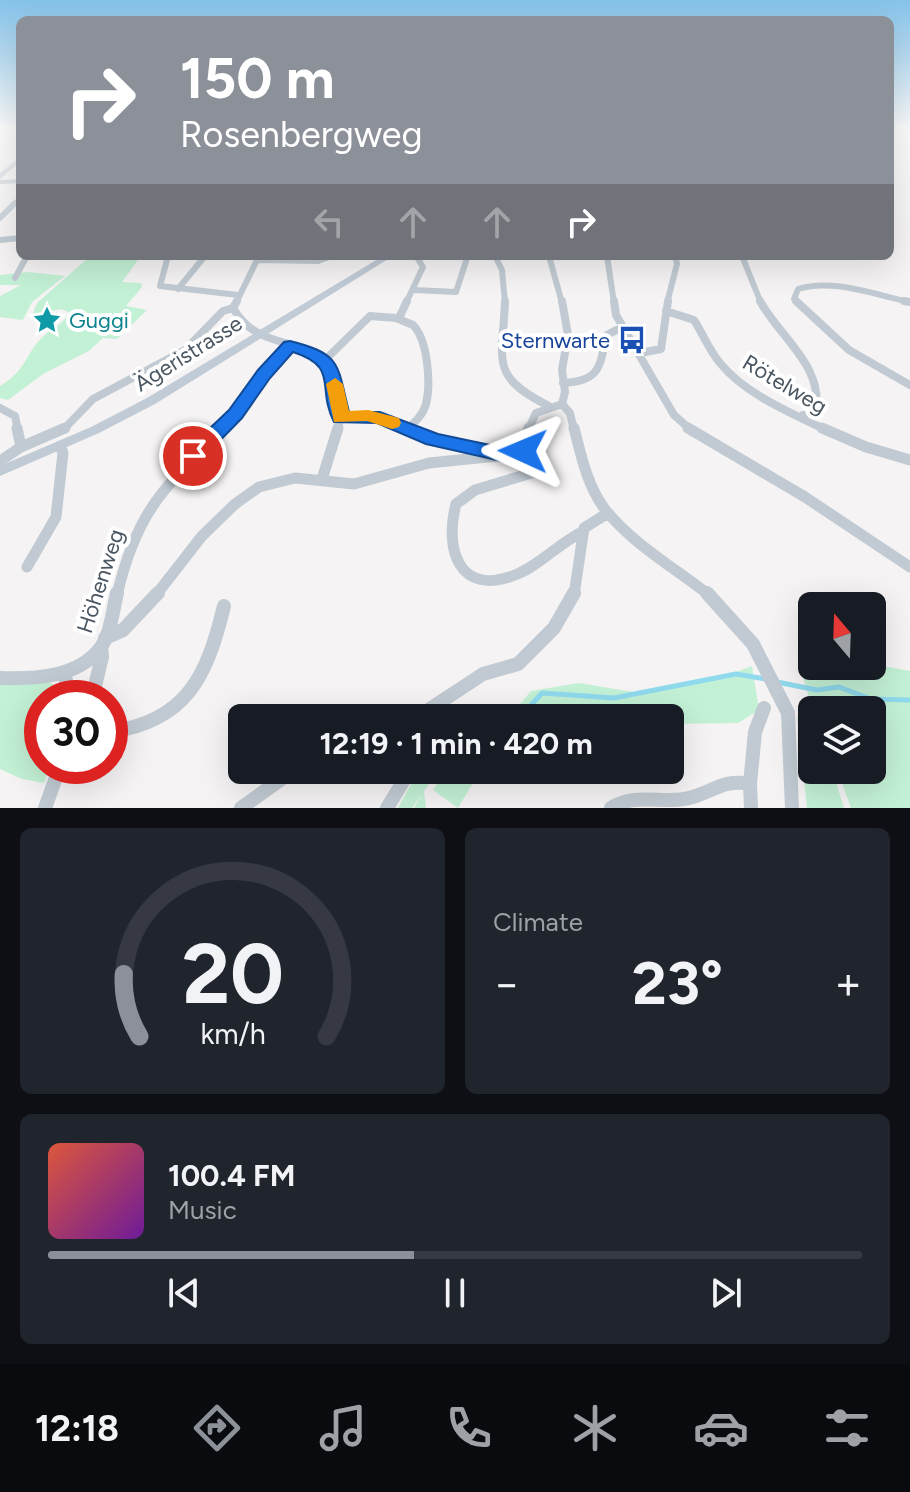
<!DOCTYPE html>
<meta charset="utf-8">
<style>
body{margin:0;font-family:Figtree,sans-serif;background:#20242c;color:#f1f3f6;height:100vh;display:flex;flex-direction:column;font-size:30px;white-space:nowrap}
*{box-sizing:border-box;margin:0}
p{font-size:26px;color:#9ea1a6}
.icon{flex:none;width:44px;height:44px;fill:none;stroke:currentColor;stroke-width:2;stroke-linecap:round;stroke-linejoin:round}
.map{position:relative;height:808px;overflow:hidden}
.details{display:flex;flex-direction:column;gap:20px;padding:20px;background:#0d0f14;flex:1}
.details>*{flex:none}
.hud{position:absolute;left:16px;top:16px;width:878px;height:244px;border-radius:12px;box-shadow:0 8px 32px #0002;background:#8c9099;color:#fff;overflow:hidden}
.needle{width:52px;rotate:341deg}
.buttons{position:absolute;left:798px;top:592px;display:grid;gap:16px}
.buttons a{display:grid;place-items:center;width:88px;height:88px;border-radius:12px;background:#171b24;box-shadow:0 8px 32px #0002;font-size:40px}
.speed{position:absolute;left:24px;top:680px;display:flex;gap:16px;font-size:40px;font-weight:700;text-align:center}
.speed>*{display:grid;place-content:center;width:104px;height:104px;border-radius:50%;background:#171b24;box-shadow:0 8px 32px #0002;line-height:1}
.speed .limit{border:12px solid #d22;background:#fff;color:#111}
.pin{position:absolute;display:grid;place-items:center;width:68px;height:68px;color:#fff;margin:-34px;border:4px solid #fff;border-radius:50%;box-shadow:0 2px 8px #0007}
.me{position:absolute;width:88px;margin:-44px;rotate:271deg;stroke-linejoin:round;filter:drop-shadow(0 0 6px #0008)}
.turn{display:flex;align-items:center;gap:28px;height:168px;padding:0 32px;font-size:36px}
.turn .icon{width:104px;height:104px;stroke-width:2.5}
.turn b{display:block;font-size:56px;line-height:68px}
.lanes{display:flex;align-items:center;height:76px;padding:0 32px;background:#0003;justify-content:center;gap:40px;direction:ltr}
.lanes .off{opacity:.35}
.big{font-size:60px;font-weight:700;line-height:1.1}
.details .card{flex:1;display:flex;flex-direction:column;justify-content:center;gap:12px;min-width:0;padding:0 28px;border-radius:12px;background:#20242c}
.details .dial{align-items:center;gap:0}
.dial svg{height:208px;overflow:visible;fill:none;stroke:#363941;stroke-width:7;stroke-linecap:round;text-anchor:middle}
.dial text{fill:#f1f3f6;stroke:none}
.song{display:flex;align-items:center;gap:24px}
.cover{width:96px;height:96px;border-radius:12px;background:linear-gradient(135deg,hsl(10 70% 55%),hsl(280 70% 35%))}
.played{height:8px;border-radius:4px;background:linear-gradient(90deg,#8c9099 45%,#363941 45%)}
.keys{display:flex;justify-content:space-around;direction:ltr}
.heat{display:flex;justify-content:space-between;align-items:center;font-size:44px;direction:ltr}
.details .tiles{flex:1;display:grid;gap:20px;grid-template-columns:1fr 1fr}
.card:last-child{grid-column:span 2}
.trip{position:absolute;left:228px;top:704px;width:456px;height:80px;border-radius:12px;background:#171b24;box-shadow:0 8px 32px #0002;font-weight:700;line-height:80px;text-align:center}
.menu{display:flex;height:128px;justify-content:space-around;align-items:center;background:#090b0e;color:#9ea1a6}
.menu .icon{width:56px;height:56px}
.menu .active{color:#8c9099}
.menu b{font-size:36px;color:#f1f3f6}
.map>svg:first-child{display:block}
.green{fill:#c3f1d5}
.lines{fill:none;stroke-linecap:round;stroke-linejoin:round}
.stream{stroke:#90daee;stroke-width:5}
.minor-far4{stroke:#c1cad2;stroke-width:5}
.minor-far3{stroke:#c1cad2;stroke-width:6}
.minor-far2{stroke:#c1cad2;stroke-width:8}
.minor-far1{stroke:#c1cad2;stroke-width:11}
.minor{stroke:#c1cad2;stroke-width:14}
.tertiary{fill:#c1cad2;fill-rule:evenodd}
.secondary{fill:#c1cbd6;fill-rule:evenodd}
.route{fill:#1a73e8;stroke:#114b97;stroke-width:2}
.slow{fill:#f59e0b}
.labels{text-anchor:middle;stroke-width:8;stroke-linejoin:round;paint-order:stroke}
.culture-label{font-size:22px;fill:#0d838f;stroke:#fff;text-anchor:start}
.transit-label{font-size:22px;fill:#164399;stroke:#fff;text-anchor:end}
.street-label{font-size:22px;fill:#4a5661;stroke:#fff}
</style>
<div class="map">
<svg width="910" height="808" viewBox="0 0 910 808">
<rect width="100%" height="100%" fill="#f5f3f3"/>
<!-- green -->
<path class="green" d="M 141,256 L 122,282 L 141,283 L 142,287 L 126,306 L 147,310 L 117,339 L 103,338 L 89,351 L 43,374 L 8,400 L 0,398 L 0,386 C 29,369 25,351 46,334 C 54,326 65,324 69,312 L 61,309 L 32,315 L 37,303 L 88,258 Z
M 28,272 L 65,276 L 32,302 L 23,320 L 0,317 L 0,296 L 21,285 L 0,285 L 0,275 Z
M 872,664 L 910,671 L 910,808 L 851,808 L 837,770 L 872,770 L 872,710 L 813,710 L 802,674 L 812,666 Z
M 752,666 L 759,710 L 738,723 L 670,724 L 670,718 L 466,718 L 515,710 L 531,691 L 579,683 L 633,692 L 718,679 Z
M 49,682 L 57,686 L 61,698 L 42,698 L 42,766 L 50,766 L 44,783 L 22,779 L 0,769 L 0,684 Z
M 797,716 L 812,731 L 812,770 L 832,770 L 844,808 L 807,808 Z
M 419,770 L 439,770 L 424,791 L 426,808 L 414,808 L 423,793 L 412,808 L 398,808 Z
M 446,770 L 480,771 L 458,808 L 433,790 Z"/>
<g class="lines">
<!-- stream -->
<path class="stream" d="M 777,682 L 817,690 L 839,687 L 871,699 L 910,700
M 503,718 L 523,714 L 542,693 L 614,698 L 736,674 L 766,679"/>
<!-- minor-far4 -->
<path class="minor-far4" d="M 13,205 L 20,199"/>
<!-- minor-far3 -->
<path class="minor-far3" d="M 0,218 L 15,203
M 0,240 L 20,238
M 168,256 L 160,286 L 238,295
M 436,256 L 468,256
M 495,256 L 502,270 L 505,303
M 549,256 L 562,303
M 607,256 L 614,303
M 742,256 L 761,303
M 116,257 L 139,256
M 257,260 L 318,261 L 332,256
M 15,278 L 27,256
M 178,289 L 205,256
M 414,290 L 456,292 L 467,258
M 236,303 L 259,256
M 406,303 L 423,267 L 416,256
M 667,303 L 677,264 L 675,256
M 798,303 L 794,299 L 798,289 C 833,278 875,295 910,302"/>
<!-- minor-far2 -->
<path class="minor-far2" d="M 237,301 L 233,308 C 257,350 297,335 329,364 L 341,418 L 337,430
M 505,301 C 503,360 488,376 549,406
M 562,301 L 568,335 L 562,370 L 565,392 L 562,404
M 614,301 L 616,315 L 674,415 L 691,430
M 760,301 C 780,338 826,367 815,415 L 803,415
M 796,301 L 849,350 L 910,385
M 904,301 L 910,302
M 666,311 L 694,320 C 703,334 709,350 720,363 C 745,394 791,413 826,430
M 399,318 L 407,301
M 640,353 L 661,349 L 668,301
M 326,359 L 370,316 L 396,318 L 413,325 C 428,340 431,384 426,404 C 423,415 415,422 407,429
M 563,383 C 601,381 599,367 607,335 L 622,327
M 562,404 L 570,413 L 574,430
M 0,408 L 15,416 L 18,430
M 341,418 L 380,417 L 409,430
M 63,430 L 93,399 L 185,350 L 223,311 L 233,308
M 221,430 L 290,346
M 528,430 L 536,413 L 562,404"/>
<!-- minor-far1 -->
<path class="minor-far1" d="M 17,428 L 21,447
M 404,428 L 433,440 L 503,452
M 574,428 C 581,455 587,485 604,508 C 631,543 675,568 709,595
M 688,428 L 805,497 L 910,567
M 822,428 L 866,447 L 910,460
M 523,451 L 538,459 L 540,465 L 535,472 L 475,490 L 456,504 C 444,549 459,597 515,575 C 539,566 558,544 582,532
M 0,461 L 21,447 L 65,428
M 322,479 L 338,428
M 27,567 L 56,517 L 63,453 L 60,446
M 117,595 C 137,510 164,488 223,428
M 156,595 L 202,536 L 235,504 L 259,487 L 295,478 L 354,484 L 429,463 L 517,454 L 523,451 L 529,428
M 574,595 L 584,528 L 608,513"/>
<!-- minor -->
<path class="minor" d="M 707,593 L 753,644 L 788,713 L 792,808
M 105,638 L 123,630 L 158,593
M 64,674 L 71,698
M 0,678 C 33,679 79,678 101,647 C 111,633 113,609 117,593
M 92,698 L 102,657 L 101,647
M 416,718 L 483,674 L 518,664 L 554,628 L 574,593
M 110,732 C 187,721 207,676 224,606
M 750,784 L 755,732 L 764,708
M 45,808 L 60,766
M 241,808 L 294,770
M 387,808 L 410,770
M 611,808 C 635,793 658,803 684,799 C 711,795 720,778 750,784 L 751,808"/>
<!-- tertiary -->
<path class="tertiary" d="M 20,179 L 20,183 L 0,184 L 0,180 Z"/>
<!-- secondary -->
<path class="secondary" d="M 20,157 L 20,162 L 0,179 L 0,173 Z
M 383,256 L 393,256 L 155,404 L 99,433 L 0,476 L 0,466 L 91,427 L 147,398 Z"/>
</g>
<!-- sky -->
<linearGradient id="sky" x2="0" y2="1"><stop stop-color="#85c3ea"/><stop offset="0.53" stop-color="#fafafa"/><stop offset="1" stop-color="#fafafa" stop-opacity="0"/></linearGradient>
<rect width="910" height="242" fill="url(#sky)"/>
<!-- route -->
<path class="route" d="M 290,341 C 342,354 337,364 349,412 L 380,412 L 438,434 L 509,449 L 523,444 L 533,451 L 530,455 L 510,463 L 426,444 L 377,423 L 334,422 C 316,387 340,367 293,352 L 270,378 L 242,418 L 200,461 L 186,461 L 183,456 L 186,451 L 229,410 L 258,370 L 284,342 Z"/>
<!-- slow -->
<path class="slow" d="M 335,378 L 343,384 L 349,411 L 368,410 L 399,418 L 401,423 L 399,427 L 392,429 L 367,421 L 334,422 L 326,384 Z"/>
<!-- icons -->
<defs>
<symbol id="sight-bare" viewBox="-9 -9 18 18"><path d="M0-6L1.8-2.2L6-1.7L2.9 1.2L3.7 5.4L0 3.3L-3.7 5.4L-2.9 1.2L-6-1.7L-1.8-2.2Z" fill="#0f9aa8" stroke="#fff" stroke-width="2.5" paint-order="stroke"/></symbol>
<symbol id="bus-bare" viewBox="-9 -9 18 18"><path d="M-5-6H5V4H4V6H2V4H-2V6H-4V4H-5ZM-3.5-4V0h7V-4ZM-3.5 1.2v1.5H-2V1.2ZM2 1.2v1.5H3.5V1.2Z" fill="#1a4fb4" stroke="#fff" stroke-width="2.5" paint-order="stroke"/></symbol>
</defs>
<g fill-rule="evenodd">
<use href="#sight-bare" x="27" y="300" width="40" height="40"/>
<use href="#bus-bare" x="612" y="320" width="40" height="40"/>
</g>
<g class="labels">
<!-- culture labels -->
<g class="culture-label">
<text x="69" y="328">Guggi</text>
</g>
<!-- transit labels -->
<g class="transit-label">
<text x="610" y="348">Sternwarte</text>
</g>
<!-- street labels -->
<g class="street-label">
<text transform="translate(188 353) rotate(-32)" y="8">Ägeristrasse</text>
<text transform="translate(785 384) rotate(31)" y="8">Rötelweg</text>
<text transform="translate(100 581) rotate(-72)" y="8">Höhenweg</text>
</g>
</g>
</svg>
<div class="buttons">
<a><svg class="needle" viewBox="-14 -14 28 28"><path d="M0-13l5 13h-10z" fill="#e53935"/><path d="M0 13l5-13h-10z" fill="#9ea1a6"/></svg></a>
<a><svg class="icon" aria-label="layers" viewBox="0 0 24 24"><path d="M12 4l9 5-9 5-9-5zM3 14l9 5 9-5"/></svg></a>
</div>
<div class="speed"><div class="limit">30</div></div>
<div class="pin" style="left:193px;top:456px;background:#d93025"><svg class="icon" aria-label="arrive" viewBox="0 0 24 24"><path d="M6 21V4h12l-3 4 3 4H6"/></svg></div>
<svg class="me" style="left:523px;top:451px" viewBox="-20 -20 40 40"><path d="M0-17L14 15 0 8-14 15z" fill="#1a73e8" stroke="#fff" stroke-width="4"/></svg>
<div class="trip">12:19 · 1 min · 420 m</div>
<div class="hud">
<div class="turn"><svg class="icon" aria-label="right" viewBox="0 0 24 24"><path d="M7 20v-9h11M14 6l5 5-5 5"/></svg><div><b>150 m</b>Rosenbergweg</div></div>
<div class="lanes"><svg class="icon off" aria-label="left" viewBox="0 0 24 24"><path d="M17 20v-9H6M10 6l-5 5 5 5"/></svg><svg class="icon off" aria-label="ahead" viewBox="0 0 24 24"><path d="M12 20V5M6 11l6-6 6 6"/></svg><svg class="icon off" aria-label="ahead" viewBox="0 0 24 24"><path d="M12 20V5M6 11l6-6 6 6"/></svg><svg class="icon" aria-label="right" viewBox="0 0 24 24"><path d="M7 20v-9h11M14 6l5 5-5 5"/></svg></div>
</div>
</div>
<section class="details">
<div class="tiles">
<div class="card dial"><svg viewBox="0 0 100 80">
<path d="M14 69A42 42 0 1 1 86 69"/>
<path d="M14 69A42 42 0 0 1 8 45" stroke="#8c9099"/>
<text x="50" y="56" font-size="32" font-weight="700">20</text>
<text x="50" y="72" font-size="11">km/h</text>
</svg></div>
<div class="card"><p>Climate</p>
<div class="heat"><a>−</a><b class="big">23°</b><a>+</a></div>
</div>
<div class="card">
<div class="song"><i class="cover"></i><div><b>100.4 FM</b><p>Music</p></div></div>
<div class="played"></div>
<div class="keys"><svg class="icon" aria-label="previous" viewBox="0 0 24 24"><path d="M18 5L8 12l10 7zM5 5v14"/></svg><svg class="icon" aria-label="pause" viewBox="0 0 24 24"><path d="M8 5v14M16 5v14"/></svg><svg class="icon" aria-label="next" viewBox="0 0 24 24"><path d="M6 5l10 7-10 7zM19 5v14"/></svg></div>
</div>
</div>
</section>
<nav class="menu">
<b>12:18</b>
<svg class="icon active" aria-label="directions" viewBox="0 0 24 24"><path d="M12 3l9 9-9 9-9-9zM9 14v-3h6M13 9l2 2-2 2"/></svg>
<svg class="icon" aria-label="music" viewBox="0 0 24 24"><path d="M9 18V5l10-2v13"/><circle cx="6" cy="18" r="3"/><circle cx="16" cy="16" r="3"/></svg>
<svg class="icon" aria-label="phone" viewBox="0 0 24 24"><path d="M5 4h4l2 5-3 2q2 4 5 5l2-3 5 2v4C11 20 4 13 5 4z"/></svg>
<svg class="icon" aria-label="climate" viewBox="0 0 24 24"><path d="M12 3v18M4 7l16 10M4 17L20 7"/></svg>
<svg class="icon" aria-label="car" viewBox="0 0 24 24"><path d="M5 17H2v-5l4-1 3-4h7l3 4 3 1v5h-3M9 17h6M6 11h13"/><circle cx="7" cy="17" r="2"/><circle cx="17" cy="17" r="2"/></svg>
<svg class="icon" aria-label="filters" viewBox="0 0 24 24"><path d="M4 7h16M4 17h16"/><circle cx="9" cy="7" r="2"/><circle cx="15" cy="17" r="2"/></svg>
</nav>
